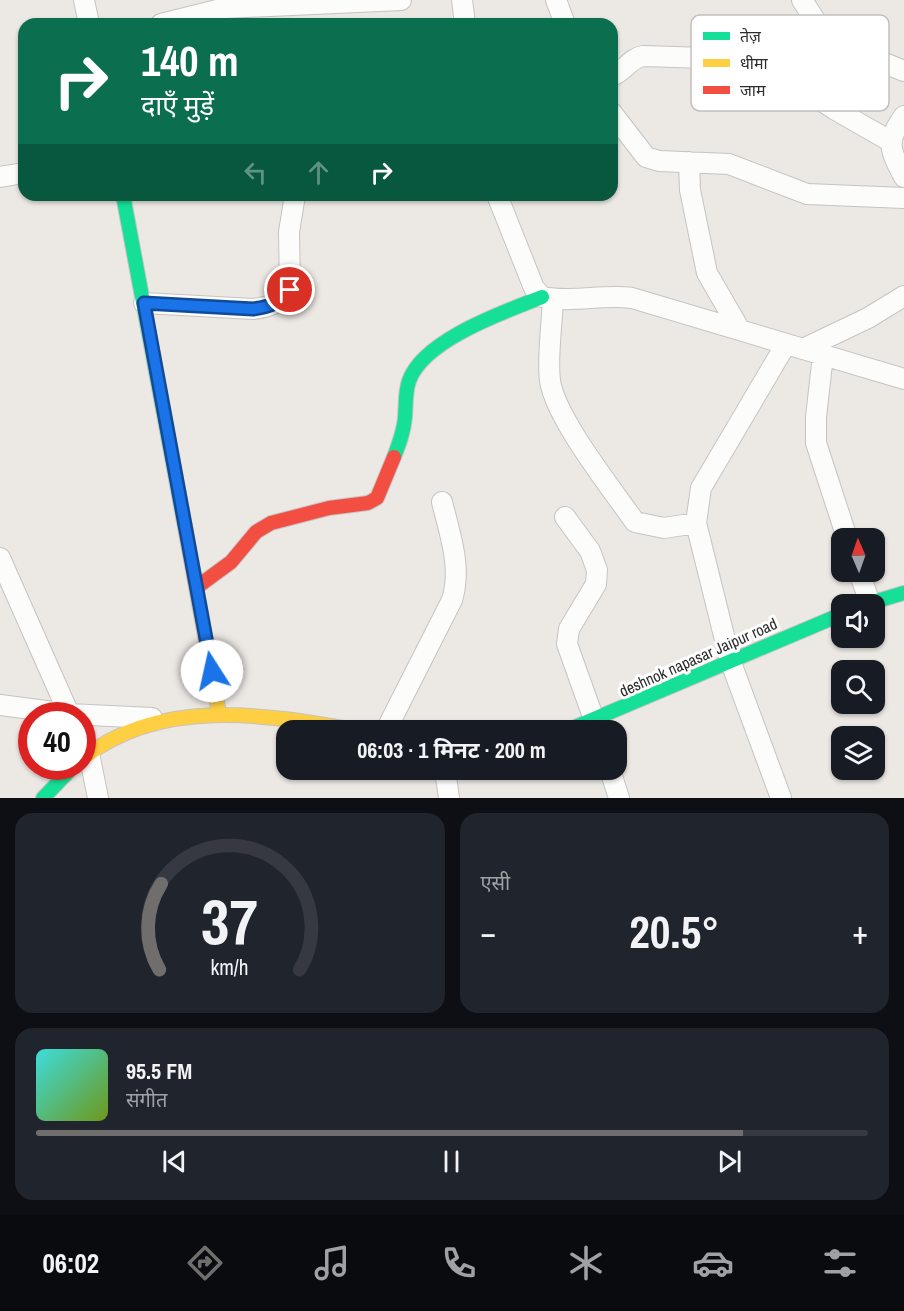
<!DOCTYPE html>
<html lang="hi">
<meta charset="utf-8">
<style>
body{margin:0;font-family:"Archivo Narrow","Noto Sans Devanagari",sans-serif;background:#20242c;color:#f1f3f6;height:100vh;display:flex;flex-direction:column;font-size:22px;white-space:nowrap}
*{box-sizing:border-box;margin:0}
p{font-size:20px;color:#9ea1a6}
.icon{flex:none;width:33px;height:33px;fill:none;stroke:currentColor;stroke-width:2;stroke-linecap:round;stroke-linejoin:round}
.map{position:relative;height:798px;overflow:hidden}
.details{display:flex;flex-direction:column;gap:15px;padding:15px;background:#0d0f14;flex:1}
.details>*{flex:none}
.banner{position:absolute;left:18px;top:18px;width:600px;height:183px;border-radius:18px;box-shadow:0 2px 4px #0004;background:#0b6e4f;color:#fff;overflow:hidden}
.needle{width:39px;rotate:358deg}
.tools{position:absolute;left:831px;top:528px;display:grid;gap:12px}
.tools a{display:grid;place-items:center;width:54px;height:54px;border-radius:12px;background:#171b24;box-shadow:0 2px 4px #0004;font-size:30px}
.speed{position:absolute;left:18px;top:702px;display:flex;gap:12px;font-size:30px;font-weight:700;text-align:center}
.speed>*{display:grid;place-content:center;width:78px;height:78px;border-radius:50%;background:#171b24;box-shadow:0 2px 4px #0004;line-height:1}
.speed .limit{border:9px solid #d22;background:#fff;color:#111}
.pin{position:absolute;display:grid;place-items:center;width:51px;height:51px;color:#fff;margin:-26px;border:3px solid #fff;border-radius:50%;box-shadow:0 2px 6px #0007}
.me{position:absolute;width:66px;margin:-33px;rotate:350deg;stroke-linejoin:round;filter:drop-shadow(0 0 4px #0008)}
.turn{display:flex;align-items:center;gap:21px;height:126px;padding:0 24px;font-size:27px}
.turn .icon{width:78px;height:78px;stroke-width:2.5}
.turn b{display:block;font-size:42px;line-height:51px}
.lanes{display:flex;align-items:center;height:57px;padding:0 24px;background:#0003;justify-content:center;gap:30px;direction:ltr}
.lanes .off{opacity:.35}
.big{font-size:45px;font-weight:700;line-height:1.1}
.details .card{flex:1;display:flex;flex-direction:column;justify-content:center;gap:9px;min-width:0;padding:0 21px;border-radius:18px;background:#20242c}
.details .dial{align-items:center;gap:0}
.dial svg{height:156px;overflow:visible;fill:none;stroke:#363941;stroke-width:7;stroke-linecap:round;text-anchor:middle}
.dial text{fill:#f1f3f6;stroke:none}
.song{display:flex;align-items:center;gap:18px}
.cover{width:72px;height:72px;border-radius:9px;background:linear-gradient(135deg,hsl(180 70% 55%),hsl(80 70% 35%))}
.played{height:6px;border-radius:3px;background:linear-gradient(90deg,#706e6d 85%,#363941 85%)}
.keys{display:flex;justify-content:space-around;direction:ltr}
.heat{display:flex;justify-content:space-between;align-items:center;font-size:33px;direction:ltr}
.details .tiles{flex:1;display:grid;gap:15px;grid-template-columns:1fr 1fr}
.card:last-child{grid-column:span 2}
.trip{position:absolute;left:276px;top:720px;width:351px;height:60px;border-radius:18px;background:#171b24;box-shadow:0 2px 4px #0004;font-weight:700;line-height:60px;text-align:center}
.menu{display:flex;height:96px;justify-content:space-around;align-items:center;background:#090b0e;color:#9ea1a6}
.menu .icon{width:42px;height:42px}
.menu .current{color:#706e6d}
.menu b{font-size:27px;color:#f1f3f6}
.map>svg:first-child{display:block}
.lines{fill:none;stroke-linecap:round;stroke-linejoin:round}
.street-casing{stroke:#c5c4c4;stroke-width:22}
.fast-casing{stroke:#c5c4c4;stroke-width:16}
.slow-casing{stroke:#c5c4c4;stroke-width:16}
.jam-casing{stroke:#c5c4c4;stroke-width:16}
.street{stroke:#fcfcfb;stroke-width:20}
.fast{stroke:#16e098;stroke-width:14}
.slow{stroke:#ffcf43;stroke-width:14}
.jam{stroke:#f24e42;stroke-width:14}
.route-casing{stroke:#114b97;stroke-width:15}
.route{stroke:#1a73e8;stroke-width:10}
.labels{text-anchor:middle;stroke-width:6;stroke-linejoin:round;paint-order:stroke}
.street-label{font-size:16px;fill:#2d2d2d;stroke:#fff}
.key{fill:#fff;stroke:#c0c0c0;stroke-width:1.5}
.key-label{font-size:16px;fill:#2d2d2d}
</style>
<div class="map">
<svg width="904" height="798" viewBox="0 0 904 798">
<rect width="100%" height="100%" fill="#ece8e4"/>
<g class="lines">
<defs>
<path id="street" d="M 84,0 L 89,24
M 462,0 L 465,24
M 556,0 L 565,24
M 802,0 L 828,40 L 904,71
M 161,24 L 225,8 L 401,0
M 612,76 C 625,71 630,58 643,56 L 707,58 L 770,67 L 834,109 L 890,141
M 612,113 L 646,157 L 659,161 L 729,164 L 807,194 L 904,198
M 904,116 C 885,142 890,150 904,177
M 689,162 L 690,190 L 707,273 L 740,330
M 0,177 L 24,173
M 497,195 L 534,288 L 542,297 C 573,303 602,294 632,298 L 904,379
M 553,299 C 552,325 547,356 550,381 C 556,419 612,489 635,522 L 664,528 L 696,523
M 144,303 L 253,309 C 270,307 279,303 290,290 L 289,232 L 295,195
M 803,349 L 868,318 L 904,296
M 823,355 L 816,417 L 816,443 L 847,538
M 565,517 L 590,551 L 597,570 L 596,584 L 569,629 L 567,644 L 597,728
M 0,558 L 69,714
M 859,572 L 870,603
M 0,705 L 69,714 L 152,718
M 386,730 L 452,600 C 462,567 450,535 442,502
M 89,753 L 98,798
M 445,770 L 449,798
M 610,770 L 619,798
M 781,798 L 730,660 L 696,523 L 701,488 L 786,344"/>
<path id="fast" d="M 123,195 L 185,527
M 394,457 C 399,444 404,431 405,417 C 406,405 405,392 409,381 C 423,340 504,312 542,297
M 867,604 L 904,593
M 568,730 L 842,614
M 43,798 L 74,766"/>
<path id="slow" d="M 185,527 L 219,713
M 82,759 C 159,697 264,714 353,730"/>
<path id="jam" d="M 197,587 L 231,562 L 256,532 L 271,523 L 329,508 L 368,503 L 377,498 L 394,457"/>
</defs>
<!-- street casing -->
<use href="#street" class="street-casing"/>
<!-- fast casing -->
<use href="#fast" class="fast-casing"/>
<!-- slow casing -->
<use href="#slow" class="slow-casing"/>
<!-- jam casing -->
<use href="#jam" class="jam-casing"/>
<!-- street -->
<use href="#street" class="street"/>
<!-- fast -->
<use href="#fast" class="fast"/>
<!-- slow -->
<use href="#slow" class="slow"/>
<!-- jam -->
<use href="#jam" class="jam"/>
</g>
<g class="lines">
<defs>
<path id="route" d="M 212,671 L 144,303 L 253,309 C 270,307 279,303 290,290"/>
</defs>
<!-- route casing -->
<use href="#route" class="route-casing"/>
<!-- route -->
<use href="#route" class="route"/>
</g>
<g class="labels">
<!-- street labels -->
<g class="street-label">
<text transform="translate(698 657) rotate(-24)" y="6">deshnok napasar Jaipur road</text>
</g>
</g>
<!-- legend -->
<rect x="691" y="15" width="198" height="96" rx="9" class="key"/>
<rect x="703" y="32" width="27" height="8" fill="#16e098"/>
<rect x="703" y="59" width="27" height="8" fill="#ffcf43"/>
<rect x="703" y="86" width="27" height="8" fill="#f24e42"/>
<g class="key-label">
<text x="740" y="42">तेज़</text>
<text x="740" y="69">धीमा</text>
<text x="740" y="96">जाम</text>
</g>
</svg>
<div class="tools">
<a><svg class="needle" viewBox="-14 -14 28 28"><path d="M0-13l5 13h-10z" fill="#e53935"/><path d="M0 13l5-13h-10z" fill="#9ea1a6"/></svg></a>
<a><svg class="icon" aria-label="sound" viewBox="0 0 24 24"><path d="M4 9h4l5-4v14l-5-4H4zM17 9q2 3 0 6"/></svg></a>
<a><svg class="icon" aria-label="search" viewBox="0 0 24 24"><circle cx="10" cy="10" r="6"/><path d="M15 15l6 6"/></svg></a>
<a><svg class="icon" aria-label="layers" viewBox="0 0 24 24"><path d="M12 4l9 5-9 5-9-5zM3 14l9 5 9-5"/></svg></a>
</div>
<div class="speed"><div class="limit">40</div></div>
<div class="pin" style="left:290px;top:290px;background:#d93025"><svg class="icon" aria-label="arrive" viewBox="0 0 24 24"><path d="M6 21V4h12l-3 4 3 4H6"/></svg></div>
<svg class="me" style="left:212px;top:671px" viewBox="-20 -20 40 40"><circle r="19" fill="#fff"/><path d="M0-13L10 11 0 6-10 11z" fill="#1a73e8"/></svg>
<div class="trip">06:03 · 1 मिनट · 200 m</div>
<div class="banner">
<div class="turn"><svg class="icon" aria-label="right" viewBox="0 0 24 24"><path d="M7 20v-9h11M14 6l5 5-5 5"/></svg><div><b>140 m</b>दाएँ मुड़ें</div></div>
<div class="lanes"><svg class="icon off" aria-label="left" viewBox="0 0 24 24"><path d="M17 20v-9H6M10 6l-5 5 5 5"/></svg><svg class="icon off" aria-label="ahead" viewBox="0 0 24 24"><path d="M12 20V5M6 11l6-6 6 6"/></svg><svg class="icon" aria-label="right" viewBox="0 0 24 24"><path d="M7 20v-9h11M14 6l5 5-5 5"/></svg></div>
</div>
</div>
<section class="details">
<div class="tiles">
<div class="card dial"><svg viewBox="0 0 100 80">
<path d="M14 69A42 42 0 1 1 86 69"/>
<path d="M14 69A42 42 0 0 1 15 25" stroke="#706e6d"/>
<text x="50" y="56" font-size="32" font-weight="700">37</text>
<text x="50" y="72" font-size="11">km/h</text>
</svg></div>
<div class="card"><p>एसी</p>
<div class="heat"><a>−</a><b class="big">20.5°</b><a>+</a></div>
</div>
<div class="card">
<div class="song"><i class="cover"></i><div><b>95.5 FM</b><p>संगीत</p></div></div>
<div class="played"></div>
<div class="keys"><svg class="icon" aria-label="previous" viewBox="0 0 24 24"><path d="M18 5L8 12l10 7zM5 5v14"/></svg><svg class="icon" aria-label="pause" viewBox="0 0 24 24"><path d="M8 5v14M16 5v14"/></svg><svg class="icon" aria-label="next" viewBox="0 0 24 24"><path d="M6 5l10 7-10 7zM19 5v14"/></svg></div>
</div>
</div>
</section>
<nav class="menu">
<b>06:02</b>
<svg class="icon current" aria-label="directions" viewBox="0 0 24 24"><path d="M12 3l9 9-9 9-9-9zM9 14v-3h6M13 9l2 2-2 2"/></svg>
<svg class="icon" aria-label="music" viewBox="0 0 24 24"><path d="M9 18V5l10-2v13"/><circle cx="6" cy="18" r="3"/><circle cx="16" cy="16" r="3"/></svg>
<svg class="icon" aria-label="phone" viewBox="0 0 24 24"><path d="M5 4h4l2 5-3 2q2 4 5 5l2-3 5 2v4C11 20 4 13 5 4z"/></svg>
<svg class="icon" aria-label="climate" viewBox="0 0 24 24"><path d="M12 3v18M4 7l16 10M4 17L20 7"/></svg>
<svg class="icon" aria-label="car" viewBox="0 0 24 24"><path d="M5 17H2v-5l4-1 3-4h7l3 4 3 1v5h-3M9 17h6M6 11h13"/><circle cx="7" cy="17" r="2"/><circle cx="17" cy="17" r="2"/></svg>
<svg class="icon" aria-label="filters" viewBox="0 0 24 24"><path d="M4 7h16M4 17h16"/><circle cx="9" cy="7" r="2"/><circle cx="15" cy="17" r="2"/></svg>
</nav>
